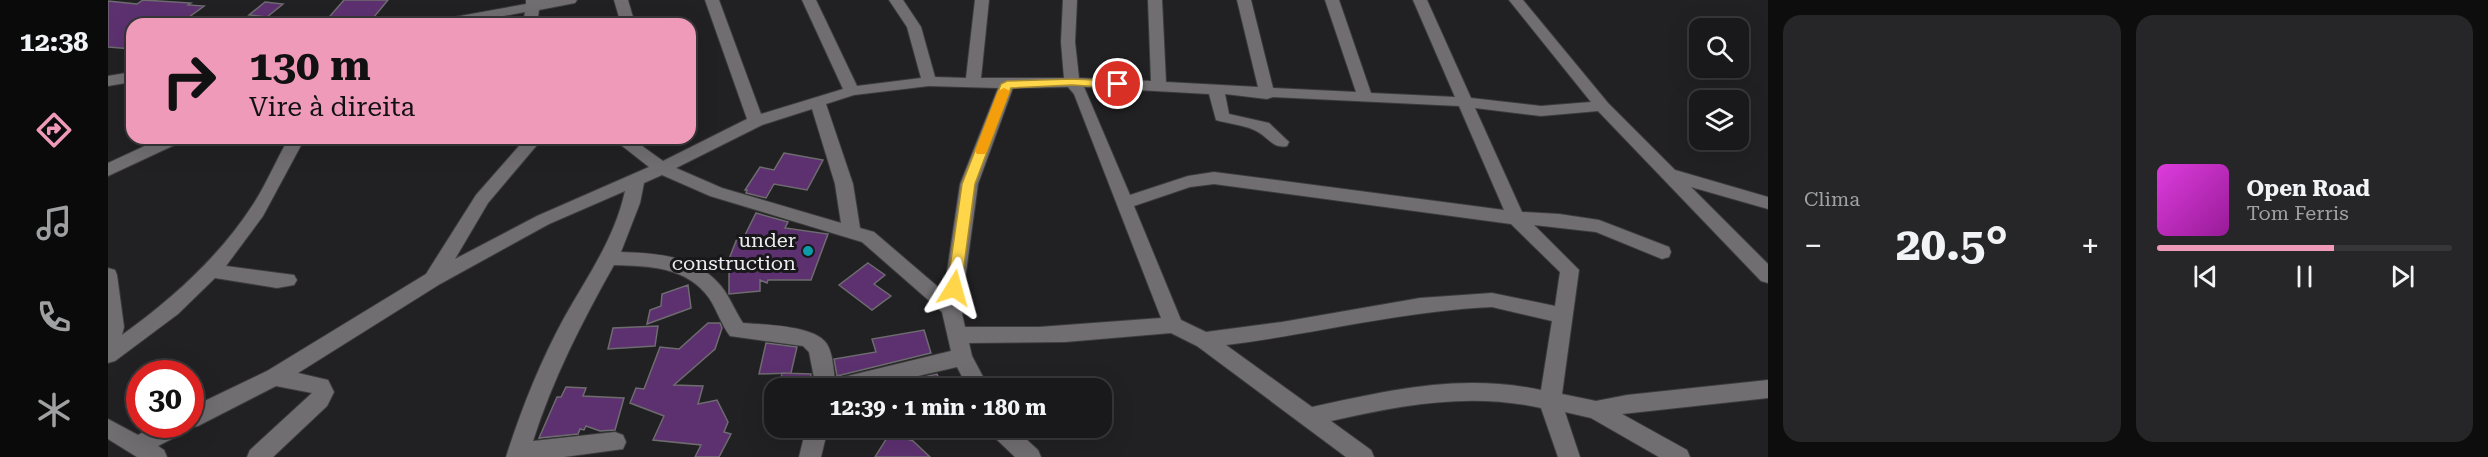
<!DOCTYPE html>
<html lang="pt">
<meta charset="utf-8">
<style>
body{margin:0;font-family:"Roboto Serif",serif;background:#262527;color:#f1f3f6;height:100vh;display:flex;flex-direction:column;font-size:22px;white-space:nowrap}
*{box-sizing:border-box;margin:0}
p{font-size:20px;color:#9fa0a2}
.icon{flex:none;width:33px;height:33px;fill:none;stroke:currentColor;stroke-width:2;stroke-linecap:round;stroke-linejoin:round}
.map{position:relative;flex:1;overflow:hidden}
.details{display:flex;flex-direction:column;gap:15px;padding:15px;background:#0e0d0e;width:720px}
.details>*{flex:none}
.banner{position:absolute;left:18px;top:18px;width:570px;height:126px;border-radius:18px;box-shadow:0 6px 24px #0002,0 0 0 2px #373739;background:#ef9ab8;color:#111;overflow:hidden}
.buttons{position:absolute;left:1581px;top:18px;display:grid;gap:12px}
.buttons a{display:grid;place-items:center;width:60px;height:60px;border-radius:12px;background:#19181a;box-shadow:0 6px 24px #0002,0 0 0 2px #373739;font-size:30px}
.speed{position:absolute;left:18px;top:360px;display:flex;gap:12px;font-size:30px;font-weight:700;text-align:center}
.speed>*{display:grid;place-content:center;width:78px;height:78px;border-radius:50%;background:#19181a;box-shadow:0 6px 24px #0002,0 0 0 2px #373739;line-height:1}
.speed .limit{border:9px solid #d22;background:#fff;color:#111}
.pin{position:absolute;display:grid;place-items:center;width:51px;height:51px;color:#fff;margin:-26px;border:3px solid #fff;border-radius:50%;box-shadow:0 2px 6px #0007}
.me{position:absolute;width:66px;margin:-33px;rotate:8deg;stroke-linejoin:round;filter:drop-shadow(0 0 4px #0008)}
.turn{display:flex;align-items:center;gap:21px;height:126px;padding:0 24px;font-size:27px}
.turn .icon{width:78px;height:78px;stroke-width:2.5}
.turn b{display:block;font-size:42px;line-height:51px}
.big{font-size:45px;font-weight:700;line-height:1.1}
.details .widget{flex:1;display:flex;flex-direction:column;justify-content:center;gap:9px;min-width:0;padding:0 21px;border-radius:18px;background:#262527}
.song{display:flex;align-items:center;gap:18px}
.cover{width:72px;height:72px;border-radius:9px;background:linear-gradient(135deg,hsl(300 70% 55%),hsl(300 70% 35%))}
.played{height:6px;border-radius:3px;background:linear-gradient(90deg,#ef9ab8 60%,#373739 60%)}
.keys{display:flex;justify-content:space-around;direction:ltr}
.heat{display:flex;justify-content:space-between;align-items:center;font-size:33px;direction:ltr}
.details .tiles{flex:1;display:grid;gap:15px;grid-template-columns:repeat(2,1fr)}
.trip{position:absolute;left:656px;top:378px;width:348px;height:60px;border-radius:18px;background:#19181a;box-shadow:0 6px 24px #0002,0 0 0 2px #373739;font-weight:700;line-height:60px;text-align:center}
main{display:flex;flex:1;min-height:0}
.tabs{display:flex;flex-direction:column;width:108px;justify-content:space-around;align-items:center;background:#0a0a0a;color:#9fa0a2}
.tabs .icon{width:42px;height:42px}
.tabs .current{color:#ef9ab8}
.tabs b{font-size:27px;color:#f1f3f6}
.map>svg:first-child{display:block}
.building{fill:#5d3170;stroke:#6d6c6e;stroke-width:1.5}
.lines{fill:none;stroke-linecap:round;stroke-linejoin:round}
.minor-casing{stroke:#3c3c3e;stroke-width:2}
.minor{fill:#706e71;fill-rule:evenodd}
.route{fill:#ffd54a;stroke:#a68a30;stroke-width:1.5}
.slow{fill:#f59e0b}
.culture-dot{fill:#0f9aa8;stroke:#181719;stroke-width:2}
.labels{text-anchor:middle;stroke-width:6;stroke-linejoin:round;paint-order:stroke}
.poi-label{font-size:20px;fill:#ecebed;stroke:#181719;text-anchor:end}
</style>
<main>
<nav class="tabs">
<b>12:38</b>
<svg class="icon current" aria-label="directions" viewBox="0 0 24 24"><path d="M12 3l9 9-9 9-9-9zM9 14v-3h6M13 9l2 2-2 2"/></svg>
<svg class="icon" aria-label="music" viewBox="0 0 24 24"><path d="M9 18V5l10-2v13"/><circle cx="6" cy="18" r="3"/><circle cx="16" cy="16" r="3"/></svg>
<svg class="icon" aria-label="phone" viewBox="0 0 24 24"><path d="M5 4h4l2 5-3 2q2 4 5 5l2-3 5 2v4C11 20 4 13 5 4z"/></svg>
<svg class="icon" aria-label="climate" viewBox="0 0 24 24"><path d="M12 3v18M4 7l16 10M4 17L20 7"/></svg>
</nav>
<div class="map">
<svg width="1660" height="457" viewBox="0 0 1660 457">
<rect width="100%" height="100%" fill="#212022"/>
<!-- building -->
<path class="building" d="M 35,0 L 83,3 L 80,5 L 96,6 L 73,23 L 51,21 L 47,24 L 24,24 L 24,49 L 0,47 L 0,1 L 29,4 Z
M 236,0 L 280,0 L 261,23 L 216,23 Z
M 157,2 L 175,4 L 159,17 L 141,15 Z
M 676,153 L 715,160 L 699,190 L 666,184 L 658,198 L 638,193 L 639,190 L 637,190 L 652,167 L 666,170 Z
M 648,213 L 680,222 L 677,228 L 720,234 L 703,280 L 660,280 L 659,283 L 652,280 L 652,291 L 621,294 L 621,259 L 630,236 L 636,237 Z
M 760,263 L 777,275 L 766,284 L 783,296 L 764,310 L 731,285 Z
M 580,285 L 583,308 L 539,324 L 542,310 L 553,306 L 554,294 Z
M 600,323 L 612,323 L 614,328 L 607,349 L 566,385 L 595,386 L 590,404 L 609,400 L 620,422 L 616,432 L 623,434 L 611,457 L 587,457 L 593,445 L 545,440 L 556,416 L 522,403 L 528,388 L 536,389 L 552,347 L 571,349 Z
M 550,326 L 547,346 L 500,349 L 505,328 Z
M 816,330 L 823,353 L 729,376 L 726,359 L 768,352 L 764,339 Z
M 658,343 L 689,347 L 683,373 L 651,374 Z
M 674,373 L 703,374 L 701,388 L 671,388 Z
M 829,374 L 830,376 L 804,381 L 806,388 L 766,388 Z
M 458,387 L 478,388 L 475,396 L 516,398 L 507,430 L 492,431 L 478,426 L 476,430 L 472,429 L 470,434 L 431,438 L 449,397 L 453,397 Z
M 782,433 L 805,441 L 822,457 L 767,457 Z"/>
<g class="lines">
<defs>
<path id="minor" d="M 418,0 L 469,0 L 467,3 L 431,10 L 429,24 L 415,24 L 417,12 L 353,24 L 323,24 L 330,20 L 418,4 Z
M 506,0 L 520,0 L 527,24 L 513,24 Z
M 597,0 L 611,0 L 653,114 L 735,89 L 694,0 L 708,0 L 749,86 L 813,78 L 799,27 L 781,0 L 795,0 L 813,27 L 827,77 L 858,78 L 867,0 L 881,0 L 873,78 L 956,78 L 953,42 L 955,0 L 969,0 L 967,42 L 971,78 L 1043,81 L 1040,0 L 1054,0 L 1058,82 L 1150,87 L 1129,0 L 1143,0 L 1165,88 L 1248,92 L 1217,0 L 1231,0 L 1263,93 L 1347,97 L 1305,0 L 1319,0 L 1363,98 L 1433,106 L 1483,102 L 1401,0 L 1415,0 L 1500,103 L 1567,170 L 1660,197 L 1660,209 L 1583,187 L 1660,264 L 1660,283 L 1653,281 L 1490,111 L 1433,116 L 1367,108 L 1414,212 L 1451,214 L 1491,220 L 1561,247 L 1563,252 L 1561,257 L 1554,259 L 1488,232 L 1426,225 L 1471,270 L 1454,394 L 1488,401 L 1519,395 L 1660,380 L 1660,398 L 1514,414 L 1579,450 L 1582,457 L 1551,457 L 1483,418 L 1457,412 L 1472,457 L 1450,457 L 1433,408 C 1361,392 1294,405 1223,421 L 1263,450 L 1266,457 L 1238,457 L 1089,346 L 1063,333 L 957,342 L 861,343 L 864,356 L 881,388 L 860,388 L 849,367 L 758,388 L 708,388 L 701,352 L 695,346 L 622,336 C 613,324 609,310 601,298 C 579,267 542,266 506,265 C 474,322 445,378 425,441 L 507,432 L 515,435 L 518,442 L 515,449 L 456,457 L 398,457 C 413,410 432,362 456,318 C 479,277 507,238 517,191 L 441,224 L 332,284 L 190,373 L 220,380 L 226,392 L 219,406 L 165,457 L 139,457 L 142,450 L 204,393 L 168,386 L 90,426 L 80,428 L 79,431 L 50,446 L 56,450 L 59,457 L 29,457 L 0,439 L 0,419 L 30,435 L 50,424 L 82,424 L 82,408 L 159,371 L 318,274 L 368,195 L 418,138 L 435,138 L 380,203 L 347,259 L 429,216 L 541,167 L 504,138 L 523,138 L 555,161 L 639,119 ZM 821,86 L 890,88 L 852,184 L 836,292 L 766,232 L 752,228 L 745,184 L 718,104 L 746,95 ZM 960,87 L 966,94 L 1053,318 L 931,327 L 857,327 L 853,309 L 870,184 L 905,88 ZM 976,87 L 1101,94 L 1108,120 C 1121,124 1139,125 1150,132 C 1161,138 1165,149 1179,146 L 1181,142 L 1161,123 L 1121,114 L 1117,94 L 1159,99 L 1165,97 L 1351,106 L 1396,210 L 1106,172 L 1080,176 L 1022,195 ZM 704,109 L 727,184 L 733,223 L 614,188 L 568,168 L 654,125 ZM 554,175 L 602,196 L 754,242 L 834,312 L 843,351 L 727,379 C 725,368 725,355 720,346 C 710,325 656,325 635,323 C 627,311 622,297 613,286 C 589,256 549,253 513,252 L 532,203 L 536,183 ZM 1106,184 L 1403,224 L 1452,272 L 1447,306 L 1384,293 L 1312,298 L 1174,322 L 1098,332 L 1073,320 L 1026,206 L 1082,187 ZM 1384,307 L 1444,321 L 1433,390 C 1353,373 1282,390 1204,407 L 1118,345 C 1207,334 1294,311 1384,307 Z
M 24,72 L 24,82 L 0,86 L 0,76 Z
M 54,138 L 75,138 L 73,142 L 0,176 L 0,163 Z
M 181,138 L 197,138 L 155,216 L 118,266 L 186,275 L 189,280 L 186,285 L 169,288 L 107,278 L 70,314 L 7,361 L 0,363 L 0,268 L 7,270 L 9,275 L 16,327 L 14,335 C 64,299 110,258 144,206 C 158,185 168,160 181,138 Z
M 698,428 L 720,428 L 713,457 L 691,457 Z
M 881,428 L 906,428 L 930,450 L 933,457 L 907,457 L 884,435 Z"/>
</defs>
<!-- minor casing -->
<use href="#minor" class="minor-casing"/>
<!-- minor -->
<use href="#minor" class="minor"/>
</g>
<!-- route -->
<path class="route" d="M 964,79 L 1010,81 L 1015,84 L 1010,88 L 964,85 L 903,88 L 867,184 L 853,288 L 851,292 L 841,292 L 839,288 L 854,184 L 893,84 L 899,81 Z"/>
<!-- slow -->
<path class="slow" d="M 896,88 L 902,91 L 879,151 L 877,154 L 869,154 L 867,151 L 890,91 Z"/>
<!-- markers -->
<circle class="culture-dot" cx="700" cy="251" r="6"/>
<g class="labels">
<!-- poi labels -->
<g class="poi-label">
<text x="688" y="247">under<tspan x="688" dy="23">construction</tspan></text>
</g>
</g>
</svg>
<div class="buttons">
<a><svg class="icon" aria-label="search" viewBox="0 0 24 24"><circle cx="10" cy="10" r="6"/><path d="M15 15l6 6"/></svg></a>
<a><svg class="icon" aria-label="layers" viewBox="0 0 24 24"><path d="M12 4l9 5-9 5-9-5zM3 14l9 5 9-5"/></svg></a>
</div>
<div class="speed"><div class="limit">30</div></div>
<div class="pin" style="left:1010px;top:84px;background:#d93025"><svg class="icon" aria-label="arrive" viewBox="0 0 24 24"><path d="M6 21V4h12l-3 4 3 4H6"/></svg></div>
<svg class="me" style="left:846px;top:288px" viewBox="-20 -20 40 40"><path d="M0-17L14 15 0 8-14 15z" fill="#ffd54a" stroke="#fff" stroke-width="4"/></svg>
<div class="trip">12:39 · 1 min · 180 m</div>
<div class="banner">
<div class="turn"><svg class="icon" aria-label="right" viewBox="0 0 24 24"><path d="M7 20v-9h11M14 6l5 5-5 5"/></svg><div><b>130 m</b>Vire à direita</div></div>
</div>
</div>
<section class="details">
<div class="tiles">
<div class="widget"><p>Clima</p>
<div class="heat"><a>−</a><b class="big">20.5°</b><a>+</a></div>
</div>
<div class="widget">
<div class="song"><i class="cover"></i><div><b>Open Road</b><p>Tom Ferris</p></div></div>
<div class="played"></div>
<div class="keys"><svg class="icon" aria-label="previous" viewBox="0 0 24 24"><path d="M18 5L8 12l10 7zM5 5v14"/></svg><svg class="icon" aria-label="pause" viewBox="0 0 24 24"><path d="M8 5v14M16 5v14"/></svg><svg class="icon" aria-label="next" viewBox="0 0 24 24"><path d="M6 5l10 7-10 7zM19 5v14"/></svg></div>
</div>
</div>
</section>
</main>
